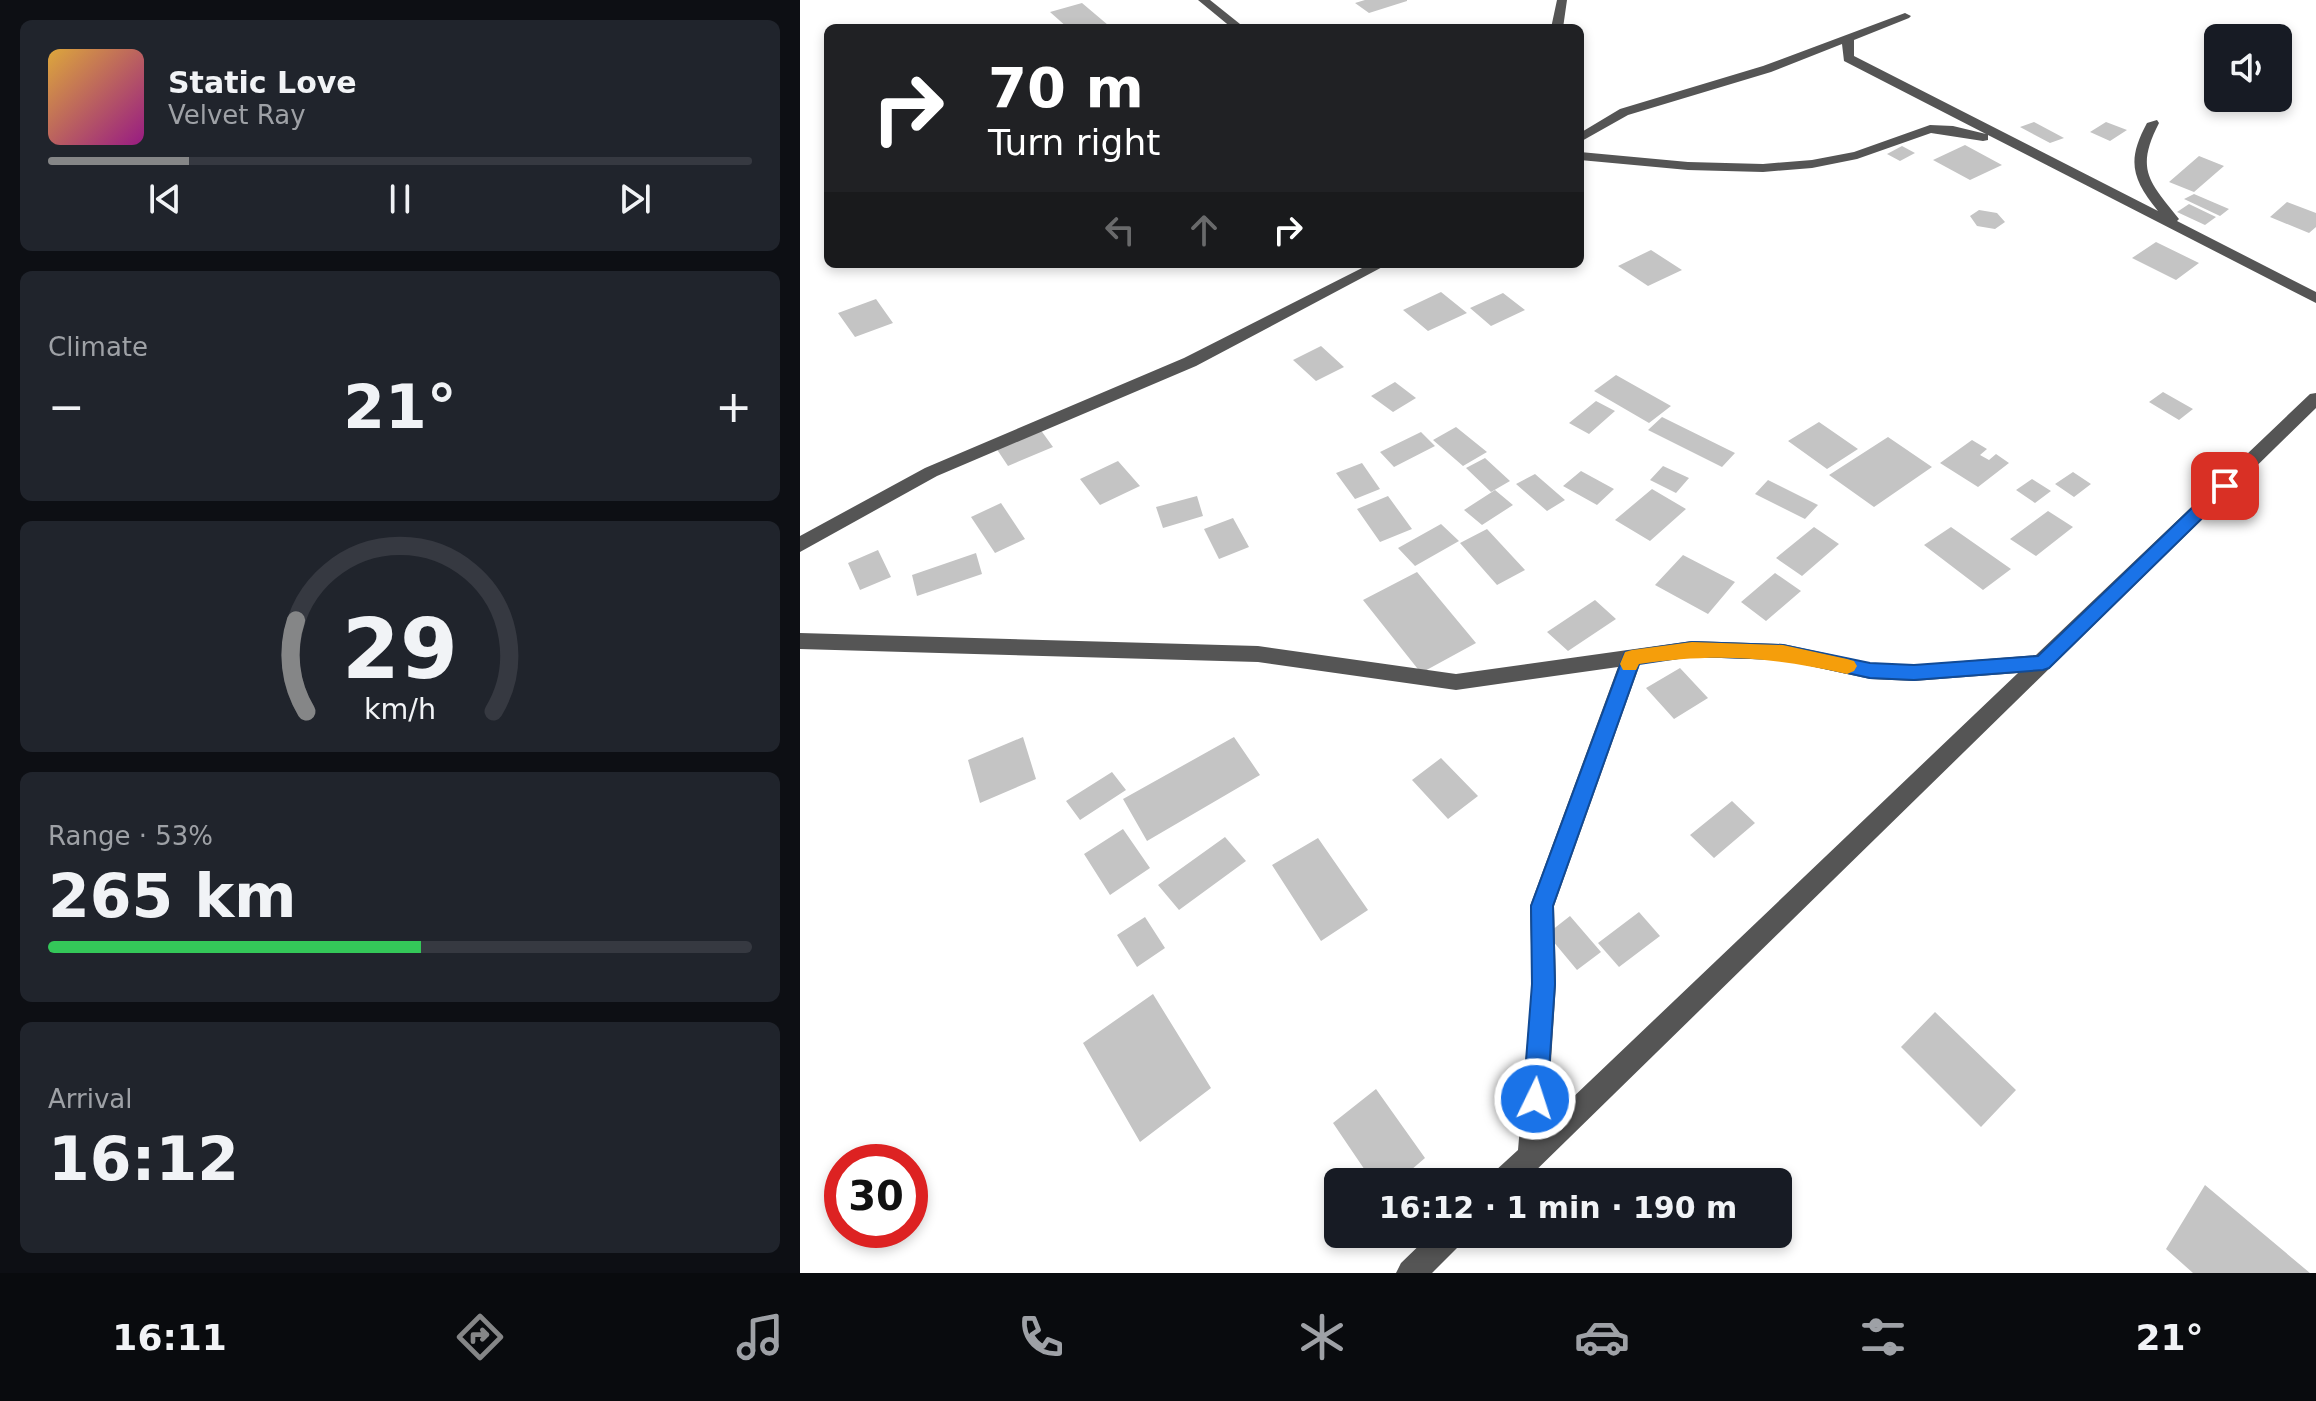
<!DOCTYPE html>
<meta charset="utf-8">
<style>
body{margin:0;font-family:"DejaVu Sans",sans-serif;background:#20242c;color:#f1f3f6;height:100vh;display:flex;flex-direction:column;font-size:30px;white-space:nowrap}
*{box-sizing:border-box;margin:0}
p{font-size:26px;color:#9ea1a6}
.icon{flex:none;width:44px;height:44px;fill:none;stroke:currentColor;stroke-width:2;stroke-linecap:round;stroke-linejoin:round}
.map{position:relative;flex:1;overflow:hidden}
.details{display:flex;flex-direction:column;gap:20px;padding:20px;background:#0d0f14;width:800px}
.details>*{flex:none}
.guide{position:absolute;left:24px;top:24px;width:760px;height:244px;border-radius:12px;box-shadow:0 4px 12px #0003;background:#202124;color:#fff;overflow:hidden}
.buttons{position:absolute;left:1404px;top:24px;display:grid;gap:16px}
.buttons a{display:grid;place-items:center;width:88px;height:88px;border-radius:12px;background:#171b24;box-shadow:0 4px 12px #0003;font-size:40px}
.speed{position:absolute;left:24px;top:1144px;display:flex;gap:16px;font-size:40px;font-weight:700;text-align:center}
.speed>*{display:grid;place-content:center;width:104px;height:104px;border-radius:50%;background:#171b24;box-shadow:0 4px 12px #0003;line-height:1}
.speed .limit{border:12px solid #d22;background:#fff;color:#111}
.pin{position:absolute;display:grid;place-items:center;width:68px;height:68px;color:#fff;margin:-34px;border-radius:16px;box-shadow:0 4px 12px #0006}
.me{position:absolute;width:88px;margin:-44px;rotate:4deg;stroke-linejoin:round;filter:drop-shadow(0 0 6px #0008)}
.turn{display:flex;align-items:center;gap:28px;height:168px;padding:0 32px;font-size:36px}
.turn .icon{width:104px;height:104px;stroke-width:2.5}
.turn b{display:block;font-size:56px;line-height:68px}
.lanes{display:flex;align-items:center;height:76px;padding:0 32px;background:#0003;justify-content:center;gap:40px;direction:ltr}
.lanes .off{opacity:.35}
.big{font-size:60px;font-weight:800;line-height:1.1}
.details .card{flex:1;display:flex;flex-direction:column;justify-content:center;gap:12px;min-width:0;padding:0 28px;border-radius:12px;background:#20242c}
.details .dial{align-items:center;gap:0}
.dial svg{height:208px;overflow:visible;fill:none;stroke:#363941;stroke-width:7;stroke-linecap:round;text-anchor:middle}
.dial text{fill:#f1f3f6;stroke:none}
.song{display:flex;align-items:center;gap:24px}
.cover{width:96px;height:96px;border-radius:12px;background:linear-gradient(135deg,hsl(40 70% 55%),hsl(310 70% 35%))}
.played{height:8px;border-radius:4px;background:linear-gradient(90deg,#858687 20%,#363941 20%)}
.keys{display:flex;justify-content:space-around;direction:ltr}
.heat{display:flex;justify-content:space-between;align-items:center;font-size:44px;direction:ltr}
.charge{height:12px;border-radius:6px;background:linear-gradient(90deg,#34c759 53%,#363941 0)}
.trip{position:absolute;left:524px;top:1168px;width:468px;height:80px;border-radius:12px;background:#171b24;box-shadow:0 4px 12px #0003;font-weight:800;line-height:80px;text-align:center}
.dock{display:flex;height:128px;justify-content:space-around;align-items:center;background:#090b0e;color:#9ea1a6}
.dock .icon{width:56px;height:56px}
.dock .current{color:#858687}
.dock b{font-size:36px;color:#f1f3f6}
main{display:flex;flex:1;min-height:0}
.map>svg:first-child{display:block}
.building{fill:#c4c4c4}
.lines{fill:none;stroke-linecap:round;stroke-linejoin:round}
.minor{fill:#555;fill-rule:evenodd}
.route{fill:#1a73e8;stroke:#114b97;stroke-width:2}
.slow{fill:#f59e0b}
</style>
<main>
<section class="details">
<div class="card">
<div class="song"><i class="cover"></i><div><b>Static Love</b><p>Velvet Ray</p></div></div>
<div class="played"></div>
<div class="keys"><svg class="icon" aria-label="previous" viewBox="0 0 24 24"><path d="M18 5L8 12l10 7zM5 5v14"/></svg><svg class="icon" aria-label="pause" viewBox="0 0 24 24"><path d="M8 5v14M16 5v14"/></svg><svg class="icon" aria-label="next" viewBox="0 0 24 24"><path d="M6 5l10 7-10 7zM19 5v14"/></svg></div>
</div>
<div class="card"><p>Climate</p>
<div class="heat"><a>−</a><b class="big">21°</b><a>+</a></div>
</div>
<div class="card dial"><svg viewBox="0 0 100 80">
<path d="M14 69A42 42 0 1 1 86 69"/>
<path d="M14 69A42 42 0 0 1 10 34" stroke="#858687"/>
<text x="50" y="56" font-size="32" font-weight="700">29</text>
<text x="50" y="72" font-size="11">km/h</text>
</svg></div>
<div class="card"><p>Range · 53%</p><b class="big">265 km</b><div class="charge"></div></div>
<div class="card"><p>Arrival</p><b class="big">16:12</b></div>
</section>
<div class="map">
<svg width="1516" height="1273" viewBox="0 0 1516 1273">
<rect width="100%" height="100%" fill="#fff"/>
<!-- building -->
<path class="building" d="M 565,0 L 607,0 L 607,1 L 569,13 L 555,3 Z
M 282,3 L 308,25 L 268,28 L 250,12 Z
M 1234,122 L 1264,138 L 1250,143 L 1220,127 Z
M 1306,122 L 1327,130 L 1310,141 L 1290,132 Z
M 1165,145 L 1202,165 L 1170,180 L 1133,160 Z
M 1102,146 L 1115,153 L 1100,161 L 1087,154 Z
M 1399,156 L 1424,166 L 1394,192 L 1369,182 Z
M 1394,194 L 1429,209 L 1420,216 L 1384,199 Z
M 1487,202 L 1516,213 L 1516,227 L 1509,233 L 1470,217 Z
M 1389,204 L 1416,217 L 1405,225 L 1377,212 Z
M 1179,210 L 1197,213 L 1205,222 L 1195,229 L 1177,226 L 1170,216 Z
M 1356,242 L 1399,263 L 1376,280 L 1332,258 Z
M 851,250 L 882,270 L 848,286 L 818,266 Z
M 641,292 L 667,313 L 628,331 L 603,310 Z
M 703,293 L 725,310 L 691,326 L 670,308 Z
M 76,299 L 93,323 L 55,337 L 38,313 Z
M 521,346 L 544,367 L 516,381 L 493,360 Z
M 816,375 L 871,406 L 849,423 L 794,391 Z
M 595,382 L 616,398 L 593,412 L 571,396 Z
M 1363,392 L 1393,409 L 1379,420 L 1349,402 Z
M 796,401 L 815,411 L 789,434 L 769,423 Z
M 862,417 L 935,453 L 922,467 L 848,430 Z
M 1019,422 L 1058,449 L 1027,469 L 988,441 Z
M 656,427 L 687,452 L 663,466 L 633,440 Z
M 240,429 L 253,447 L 208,466 L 196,448 Z
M 621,432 L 635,446 L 594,467 L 580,452 Z
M 1088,437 L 1132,467 L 1074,507 L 1029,475 Z
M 1172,440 L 1187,449 L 1180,455 L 1189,460 L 1196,454 L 1209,463 L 1178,487 L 1140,463 Z
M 685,458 L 710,481 L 691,492 L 666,468 Z
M 318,461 L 340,486 L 300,505 L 280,479 Z
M 562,463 L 580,489 L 555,499 L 536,473 Z
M 863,466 L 889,478 L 876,493 L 850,480 Z
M 781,471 L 814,489 L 797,505 L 763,486 Z
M 1273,472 L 1291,484 L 1274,497 L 1255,484 Z
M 735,474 L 765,500 L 747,511 L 716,484 Z
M 1232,479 L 1251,491 L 1235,503 L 1216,490 Z
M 968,480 L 1018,505 L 1005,519 L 955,494 Z
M 852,489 L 886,509 L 850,541 L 815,520 Z
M 695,490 L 713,505 L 682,525 L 664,510 Z
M 397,496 L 403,516 L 363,528 L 356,507 Z
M 588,496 L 612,529 L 580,542 L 557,509 Z
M 201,503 L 225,539 L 195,553 L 171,517 Z
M 1248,511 L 1273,527 L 1236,556 L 1210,539 Z
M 433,518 L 449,547 L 419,559 L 404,529 Z
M 641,524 L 659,541 L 615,566 L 598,548 Z
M 1014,527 L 1039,544 L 1002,576 L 976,558 Z
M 1151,527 L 1211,569 L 1183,590 L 1124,545 Z
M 687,529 L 725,570 L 697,585 L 660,543 Z
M 78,550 L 91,577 L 60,590 L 48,563 Z
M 176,553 L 182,574 L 117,596 L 112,575 Z
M 883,555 L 935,582 L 908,614 L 855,585 Z
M 617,572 L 676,643 L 621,673 L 563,600 Z
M 975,573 L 1001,591 L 966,621 L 941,602 Z
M 795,600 L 816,619 L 768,651 L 747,632 Z
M 880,668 L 908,698 L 874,719 L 846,688 Z
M 223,737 L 236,779 L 180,803 L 168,760 Z
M 434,737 L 460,775 L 347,841 L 323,799 Z
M 641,758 L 678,796 L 648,819 L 612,780 Z
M 312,772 L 326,790 L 280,820 L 266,801 Z
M 932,801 L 955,823 L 914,858 L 890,835 Z
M 323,829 L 350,868 L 310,895 L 284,854 Z
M 425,837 L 446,861 L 379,910 L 358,885 Z
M 518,838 L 568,910 L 521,941 L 472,865 Z
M 839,912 L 860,936 L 819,967 L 798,943 Z
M 770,916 L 801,952 L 777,970 L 747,934 Z
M 345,917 L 365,948 L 337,967 L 317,935 Z
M 353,994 L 411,1088 L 340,1142 L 283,1043 Z
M 1135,1012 L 1216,1090 L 1181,1127 L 1101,1047 Z
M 576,1089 L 625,1158 L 597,1182 L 573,1182 L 533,1123 Z
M 1405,1185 L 1510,1273 L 1393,1273 L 1366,1249 Z"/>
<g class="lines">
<!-- minor -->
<path class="minor" d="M 398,0 L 410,0 L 445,28 L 432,28 Z
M 757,0 L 767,0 L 763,28 L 751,28 Z
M 1105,13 L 1111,16 L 1109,18 L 1054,40 L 1054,56 L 1358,211 C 1331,178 1327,160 1347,123 L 1357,120 L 1359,123 C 1335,170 1349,181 1379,219 L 1377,221 L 1516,292 L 1516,303 L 1188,135 L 1188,140 L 1183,141 L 1131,133 L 1057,159 L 1012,168 L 963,172 L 888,170 L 780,160 L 780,152 L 888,162 L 963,164 L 1012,160 L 1054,152 L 1130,125 L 1153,126 L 1186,134 L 1044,61 L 1042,44 L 971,72 L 828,115 L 780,142 L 780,133 L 820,109 L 963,66 Z
M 570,264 L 588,264 L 396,366 L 137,476 L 0,552 L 0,536 L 125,468 L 384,358 Z
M 1516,393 L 1516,408 L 724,1182 L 690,1182 L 694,1172 L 718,1150 L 732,984 L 730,906 L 818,667 L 656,690 L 458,662 L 0,649 L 0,633 L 458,646 L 656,674 L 892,641 L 983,644 L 1070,663 L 1114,665 L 1236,655 L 1510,394 ZM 892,657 L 983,660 L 1070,679 L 1114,681 L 1218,673 L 747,1122 L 756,984 L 754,906 L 840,664 Z
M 631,1234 L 665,1234 L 661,1244 L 632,1273 L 596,1273 L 601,1263 Z"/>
</g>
<!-- route -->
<path class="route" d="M 1425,481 L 1433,486 L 1431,490 L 1249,668 L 1243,670 L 1114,680 L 1070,678 L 983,659 L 892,656 L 839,664 L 753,906 L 755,984 L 747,1099 L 744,1107 L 735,1111 L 727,1107 L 723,1099 L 732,984 L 731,906 L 825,652 L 892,642 L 983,645 L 1070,663 L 1114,665 L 1238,656 L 1419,482 Z"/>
<!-- slow -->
<path class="slow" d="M 892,642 L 983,645 L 1047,659 L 1054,661 L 1057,666 L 1054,671 L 1047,674 C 971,657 916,653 839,664 L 836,670 L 823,670 L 820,664 L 825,652 L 832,650 Z"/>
</svg>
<div class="buttons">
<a><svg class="icon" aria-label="sound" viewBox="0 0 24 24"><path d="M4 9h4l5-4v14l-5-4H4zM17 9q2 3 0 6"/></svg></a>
</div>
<div class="speed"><div class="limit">30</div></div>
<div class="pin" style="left:1425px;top:486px;background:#d93025"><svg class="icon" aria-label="arrive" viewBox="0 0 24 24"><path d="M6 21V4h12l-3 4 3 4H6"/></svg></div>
<svg class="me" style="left:735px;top:1099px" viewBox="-20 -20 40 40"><circle r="17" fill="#1a73e8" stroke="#fff" stroke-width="3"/><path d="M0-11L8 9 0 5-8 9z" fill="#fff"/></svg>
<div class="trip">16:12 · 1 min · 190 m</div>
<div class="guide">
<div class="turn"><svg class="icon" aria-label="right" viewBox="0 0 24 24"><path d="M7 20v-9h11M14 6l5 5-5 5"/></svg><div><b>70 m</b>Turn right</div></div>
<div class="lanes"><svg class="icon off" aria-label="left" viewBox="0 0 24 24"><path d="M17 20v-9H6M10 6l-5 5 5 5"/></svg><svg class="icon off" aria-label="ahead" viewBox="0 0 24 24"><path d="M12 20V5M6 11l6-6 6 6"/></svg><svg class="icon" aria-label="right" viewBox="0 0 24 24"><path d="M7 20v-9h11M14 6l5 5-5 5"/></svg></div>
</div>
</div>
</main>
<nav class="dock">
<b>16:11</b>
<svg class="icon current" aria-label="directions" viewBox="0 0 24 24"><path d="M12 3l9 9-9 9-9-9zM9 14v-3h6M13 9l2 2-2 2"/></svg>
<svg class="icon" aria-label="music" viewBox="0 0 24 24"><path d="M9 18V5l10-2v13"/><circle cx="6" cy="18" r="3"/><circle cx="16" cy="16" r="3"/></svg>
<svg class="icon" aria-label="phone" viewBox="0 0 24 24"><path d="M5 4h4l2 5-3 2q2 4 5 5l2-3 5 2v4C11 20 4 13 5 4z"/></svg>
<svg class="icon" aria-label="climate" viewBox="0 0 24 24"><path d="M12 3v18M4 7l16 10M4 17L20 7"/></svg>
<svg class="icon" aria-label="car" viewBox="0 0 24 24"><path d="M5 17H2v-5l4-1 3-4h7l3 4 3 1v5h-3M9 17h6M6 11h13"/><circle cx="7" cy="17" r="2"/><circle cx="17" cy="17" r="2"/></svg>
<svg class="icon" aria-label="filters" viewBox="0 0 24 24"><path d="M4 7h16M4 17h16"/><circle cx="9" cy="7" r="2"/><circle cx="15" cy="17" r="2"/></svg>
<b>21°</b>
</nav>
